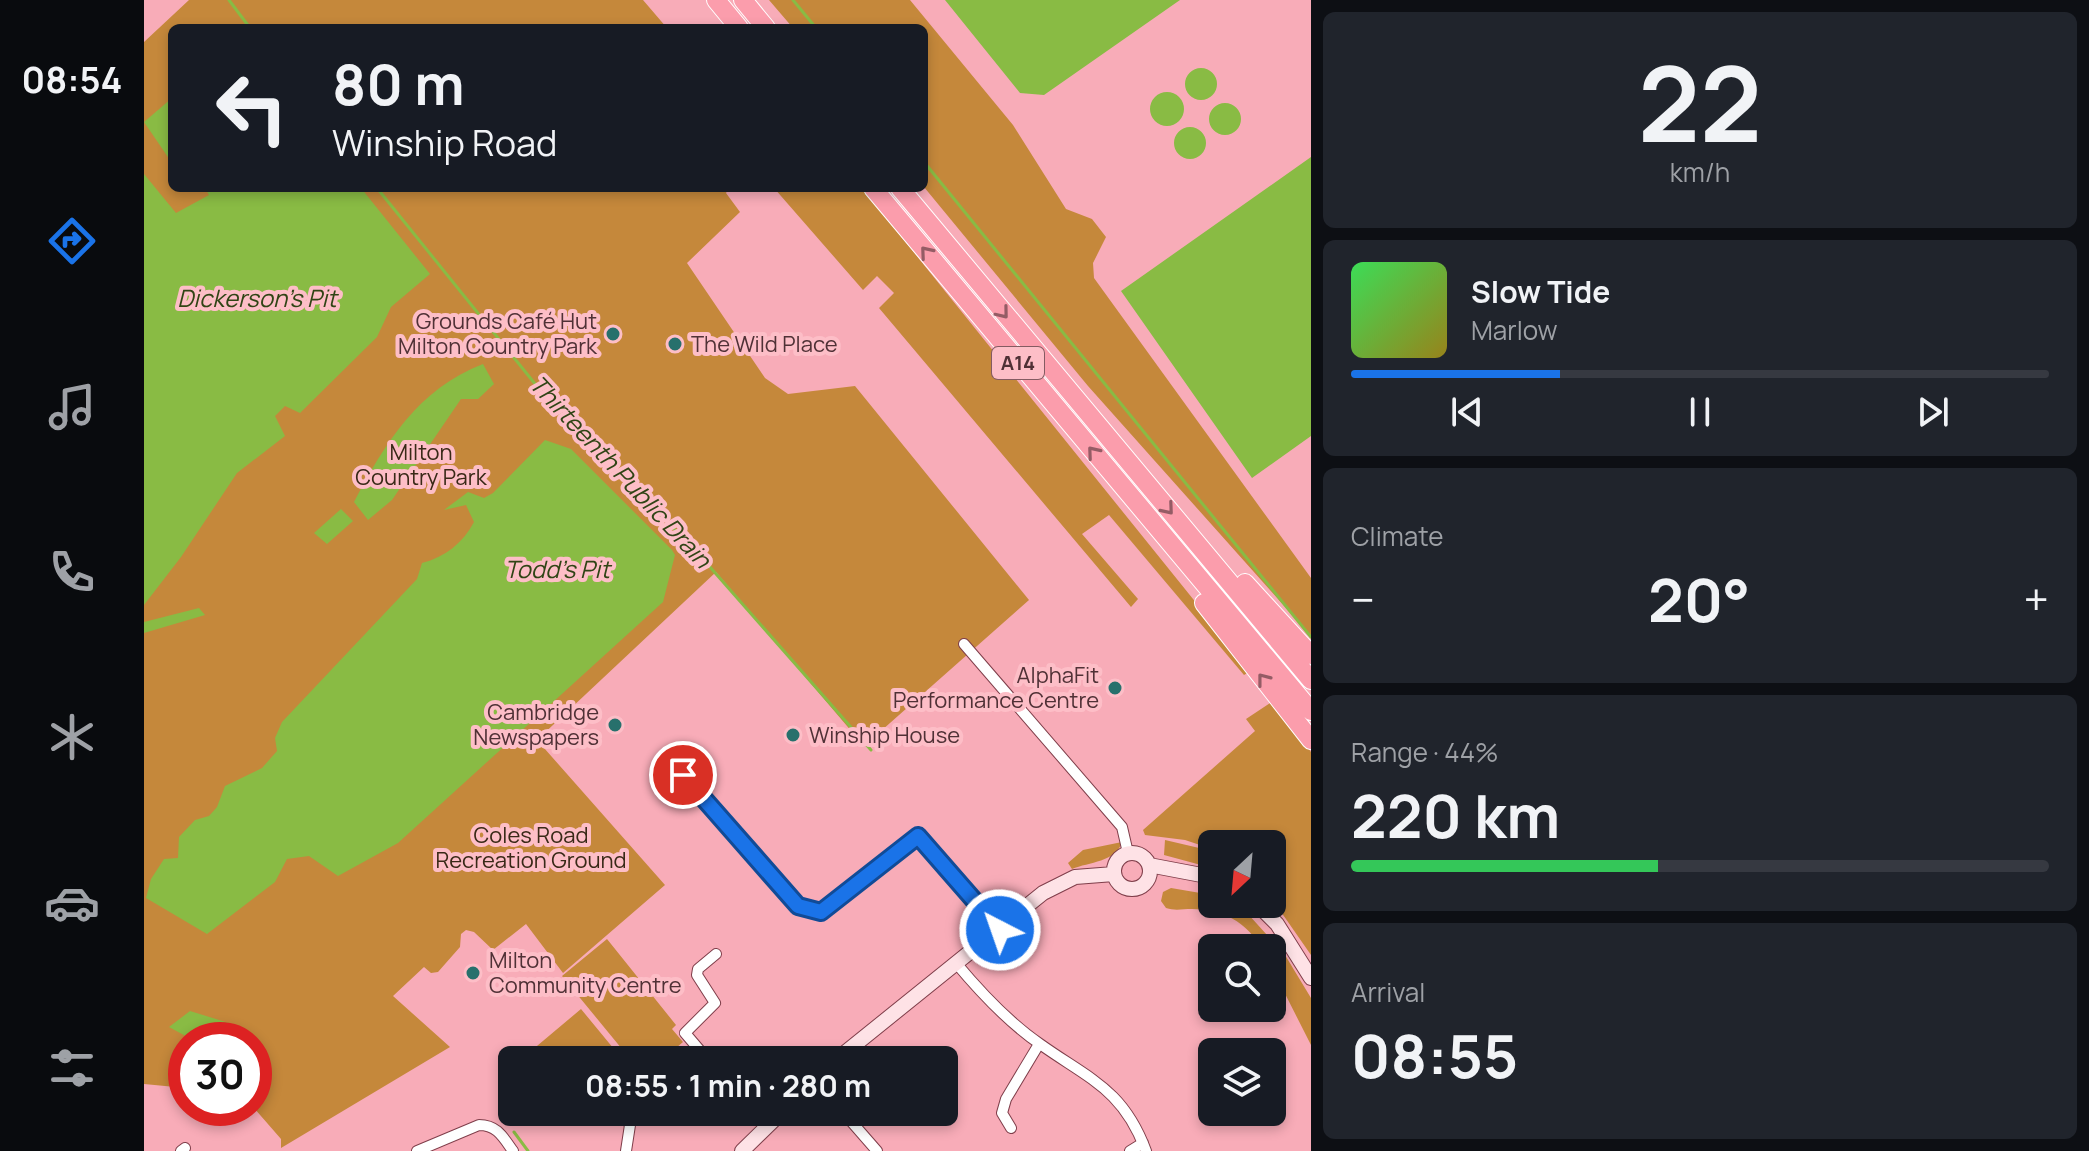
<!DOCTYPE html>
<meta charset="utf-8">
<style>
body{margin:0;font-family:Manrope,sans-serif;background:#20242c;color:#f1f3f6;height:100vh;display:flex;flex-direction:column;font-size:30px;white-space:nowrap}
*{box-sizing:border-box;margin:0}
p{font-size:26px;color:#9ea1a6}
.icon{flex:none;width:44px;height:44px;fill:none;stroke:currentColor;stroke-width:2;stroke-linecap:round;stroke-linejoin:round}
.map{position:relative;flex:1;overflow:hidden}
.drawer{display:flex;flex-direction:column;gap:12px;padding:12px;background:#0d0f14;width:778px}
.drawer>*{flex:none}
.hud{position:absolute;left:24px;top:24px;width:760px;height:168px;border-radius:12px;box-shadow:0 4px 12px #0003;background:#171b24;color:#f1f3f6;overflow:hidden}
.needle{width:52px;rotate:206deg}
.controls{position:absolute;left:1054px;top:830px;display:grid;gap:16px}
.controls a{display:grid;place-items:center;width:88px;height:88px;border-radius:12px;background:#171b24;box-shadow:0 4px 12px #0003;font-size:40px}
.speed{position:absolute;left:24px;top:1022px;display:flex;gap:16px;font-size:40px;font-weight:700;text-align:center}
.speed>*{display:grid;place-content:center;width:104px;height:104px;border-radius:50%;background:#171b24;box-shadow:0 4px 12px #0003;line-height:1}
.speed .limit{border:12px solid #d22;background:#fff;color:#111}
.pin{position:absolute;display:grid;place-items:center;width:68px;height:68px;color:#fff;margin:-34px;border:4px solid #fff;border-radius:50%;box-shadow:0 2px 8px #0007}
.me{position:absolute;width:88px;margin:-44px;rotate:319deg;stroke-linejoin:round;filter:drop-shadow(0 0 6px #0008)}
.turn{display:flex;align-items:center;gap:28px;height:168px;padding:0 32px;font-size:36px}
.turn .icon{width:104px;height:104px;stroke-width:2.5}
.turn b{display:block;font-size:56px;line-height:68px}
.big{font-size:60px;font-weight:700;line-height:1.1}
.drawer .widget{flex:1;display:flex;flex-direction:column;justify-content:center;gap:12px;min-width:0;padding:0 28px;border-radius:12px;background:#20242c}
.drawer .dial{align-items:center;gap:0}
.dial b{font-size:104px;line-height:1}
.song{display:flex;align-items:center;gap:24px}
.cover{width:96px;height:96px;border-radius:12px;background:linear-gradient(135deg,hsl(130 70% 55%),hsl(50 70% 35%))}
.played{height:8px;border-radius:4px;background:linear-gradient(90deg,#1a73e8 30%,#363941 30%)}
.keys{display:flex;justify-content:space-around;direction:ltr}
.heat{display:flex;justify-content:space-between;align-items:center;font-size:44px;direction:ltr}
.charge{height:12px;border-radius:6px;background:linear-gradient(90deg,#34c759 44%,#363941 0)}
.trip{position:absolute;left:354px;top:1046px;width:460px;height:80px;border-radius:12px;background:#171b24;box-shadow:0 4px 12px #0003;font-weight:700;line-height:80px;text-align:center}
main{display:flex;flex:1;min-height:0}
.dock{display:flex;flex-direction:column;width:144px;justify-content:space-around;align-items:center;background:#090b0e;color:#9ea1a6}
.dock .icon{width:56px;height:56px}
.dock .selected{color:#1a73e8}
.dock b{font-size:36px;color:#f1f3f6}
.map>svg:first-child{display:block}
.green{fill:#c5883b}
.water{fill:#89bb44}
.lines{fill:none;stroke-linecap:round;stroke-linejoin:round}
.stream{stroke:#89bb44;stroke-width:3}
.street-casing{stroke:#7f3e4a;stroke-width:12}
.secondary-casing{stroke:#7f3e4a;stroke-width:16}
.highway-casing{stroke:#fff;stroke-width:20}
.street{stroke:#fff;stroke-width:10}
.secondary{stroke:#fee2e6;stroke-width:14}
.highway{stroke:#fb9dac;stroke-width:18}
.oneway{stroke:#945c65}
.route-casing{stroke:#114b97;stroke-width:20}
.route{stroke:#1a73e8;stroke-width:14}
.poi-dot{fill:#27706c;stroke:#fdbec7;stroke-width:3}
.labels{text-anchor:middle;stroke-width:8;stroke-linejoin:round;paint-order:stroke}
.shield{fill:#fdbec7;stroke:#845b62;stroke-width:2}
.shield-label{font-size:20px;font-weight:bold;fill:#503136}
.poi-label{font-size:22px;fill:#503136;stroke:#fdbec7;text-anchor:end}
.park-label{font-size:22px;fill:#392917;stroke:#fdbec7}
.water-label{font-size:24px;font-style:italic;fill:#304415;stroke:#fdbec7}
</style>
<main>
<nav class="dock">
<b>08:54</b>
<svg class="icon selected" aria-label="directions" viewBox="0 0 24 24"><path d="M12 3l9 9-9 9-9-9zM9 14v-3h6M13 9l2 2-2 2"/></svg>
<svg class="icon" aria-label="music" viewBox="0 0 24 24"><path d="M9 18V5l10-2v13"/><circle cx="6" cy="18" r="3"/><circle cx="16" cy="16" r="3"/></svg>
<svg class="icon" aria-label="phone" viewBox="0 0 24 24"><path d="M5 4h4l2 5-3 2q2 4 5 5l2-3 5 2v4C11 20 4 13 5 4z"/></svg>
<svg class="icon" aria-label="climate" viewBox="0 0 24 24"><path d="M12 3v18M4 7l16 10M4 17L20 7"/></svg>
<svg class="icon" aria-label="car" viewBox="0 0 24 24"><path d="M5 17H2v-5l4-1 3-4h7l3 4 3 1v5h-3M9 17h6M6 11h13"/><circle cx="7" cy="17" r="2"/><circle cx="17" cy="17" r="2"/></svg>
<svg class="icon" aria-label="filters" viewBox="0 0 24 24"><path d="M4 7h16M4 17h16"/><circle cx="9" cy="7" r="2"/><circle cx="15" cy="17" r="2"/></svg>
</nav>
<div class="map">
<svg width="1167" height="1151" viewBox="0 0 1167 1151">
<rect width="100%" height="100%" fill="#f8acb8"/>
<!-- green -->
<path class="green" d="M 45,0 L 499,0 L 523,28 L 28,28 L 28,188 L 585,188 L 582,193 L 596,212 L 543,263 L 621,378 L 644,394 L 711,386 L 885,600 L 720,746 L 572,572 L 393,740 L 521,885 L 419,973 L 382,924 L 349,950 L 330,932 L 322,930 L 317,934 L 316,947 L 294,972 L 287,973 L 280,967 L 249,996 L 306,1047 L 137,1148 L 137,1139 L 110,1108 L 110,1040 L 42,1040 L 42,1088 L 0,1084 L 0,42 Z
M 625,0 L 766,0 L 869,125 L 922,209 L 948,219 L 962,237 L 949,263 L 950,278 L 1167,578 L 1167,636 L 944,386 L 780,187 L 780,28 L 649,28 Z
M 630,188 L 718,188 L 1107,671 L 1100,675 L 965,515 L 938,534 L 994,599 L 987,607 L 735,308 L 750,293 L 733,276 L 719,290 Z
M 1129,701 L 1167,752 L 1167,955 L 1128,899 L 1128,844 L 1068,844 L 1068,849 L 1041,840 L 1001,835 L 999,830 L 1111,731 L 1102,719 Z
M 1021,840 L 1068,851 L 1068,868 L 1020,855 Z
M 978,842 C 972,862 945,862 928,869 L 924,863 L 939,850 Z
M 1027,888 L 1068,895 L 1068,904 L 1090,904 L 1104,914 L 1141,955 L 1167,998 L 1167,1045 L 1128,968 L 1128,948 L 1118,948 C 1102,922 1079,909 1048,909 C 1038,909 1031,911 1022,908 L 1017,901 L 1019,892 Z
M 463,939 L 532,1025 L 528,1029 L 539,1042 L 518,1060 L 487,1060 L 418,976 Z
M 437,1009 L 479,1060 L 394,1060 L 387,1051 Z"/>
<!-- water -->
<path class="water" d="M 801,0 L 1036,0 L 900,95 L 876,93 Z
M1041 84a16 16 0 1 1 32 0a16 16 0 1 1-32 0Z
M1006 109a17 17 0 1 1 34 0a17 17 0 1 1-34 0Z
M 28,98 L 28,163 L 0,122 Z
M1065 119a16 16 0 1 1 32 0a16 16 0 1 1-32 0Z
M1030 143a16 16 0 1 1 32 0a16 16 0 1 1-32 0Z
M 1167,157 L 1167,436 L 1108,478 L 977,291 Z
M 0,174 L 32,213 L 65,195 L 61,188 L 217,188 L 286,274 L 247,307 L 233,337 L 156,413 L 141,406 L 131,416 L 141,436 L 93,473 L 37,557 L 0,605 Z
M 339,364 L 350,384 L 334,399 L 317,399 L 248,500 L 224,520 L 210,502 C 241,443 274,389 339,364 Z
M 401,440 L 427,449 L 528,550 L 531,555 L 519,602 L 254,843 L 194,876 L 165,856 L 143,859 L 131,882 L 63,934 L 2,898 L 7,879 L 20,859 L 34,858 L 35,837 L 51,820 L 65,816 L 73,807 L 81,786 L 118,768 L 133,751 L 131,738 L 138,722 L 273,579 L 278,563 C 301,557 319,543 330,522 L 322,505 L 300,510 L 324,492 L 340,498 L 349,493 Z
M 197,509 L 209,521 L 183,544 L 170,533 Z
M 55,608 L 61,615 L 0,633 L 0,622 Z
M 46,1011 L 85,1023 L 82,1040 L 49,1040 L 25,1027 Z"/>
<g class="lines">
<!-- stream -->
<path class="stream" d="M 85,0 L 106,28
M 649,0 L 672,28
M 780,162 L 1167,637
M 233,188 L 417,416 L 551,550 L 727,750
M 370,1132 L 384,1151"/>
<defs>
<path id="street" d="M 820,644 L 978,827 L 984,853
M 539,775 L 654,906 L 677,912 L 774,836 L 856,930
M 812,963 C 837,993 864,1022 896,1044 C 945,1079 979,1089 1002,1151
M 564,1060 L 541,1033 L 571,1003 L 553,975 L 554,969 L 572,954
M 608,1112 L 622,1128
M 699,1112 L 733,1151
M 478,1114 L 486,1125 L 482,1151
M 867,1128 L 858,1113 L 862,1099 L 895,1044
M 37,1151 L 41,1148
M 273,1151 L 335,1125 C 353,1125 359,1137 369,1151
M 986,1151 L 999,1143"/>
<path id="secondary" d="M970 871a18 18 0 1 1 36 0a18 18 0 1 1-36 0Z
M 1005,865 L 1068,877
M 1113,904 L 1133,924 L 1167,978
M 692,1060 L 899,893 L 931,877 L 970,874
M 598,1151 L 638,1112"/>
<path id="highway" d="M 572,0 L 595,28
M 599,0 L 622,28
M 729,188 L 1167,711
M 756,188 L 1167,680
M 1101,583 L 1167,655
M 1060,603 L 1167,740"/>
</defs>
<!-- street casing -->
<use href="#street" class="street-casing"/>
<!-- secondary casing -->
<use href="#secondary" class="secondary-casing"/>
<!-- highway casing -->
<use href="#highway" class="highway-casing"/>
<!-- street -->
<use href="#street" class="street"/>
<!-- secondary -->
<use href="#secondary" class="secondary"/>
<!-- highway -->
<use href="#highway" class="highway"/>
</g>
<!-- one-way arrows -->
<defs><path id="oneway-chevron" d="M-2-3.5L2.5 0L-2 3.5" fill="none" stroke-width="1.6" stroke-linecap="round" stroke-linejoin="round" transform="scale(2)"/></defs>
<g class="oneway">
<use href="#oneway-chevron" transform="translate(782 252) rotate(-130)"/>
<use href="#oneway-chevron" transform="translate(859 313) rotate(51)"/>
<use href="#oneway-chevron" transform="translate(949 452) rotate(-130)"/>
<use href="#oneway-chevron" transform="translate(1024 509) rotate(50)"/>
<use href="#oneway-chevron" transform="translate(1119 679) rotate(-128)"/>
</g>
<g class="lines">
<defs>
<path id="route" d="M 539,775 L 654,906 L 677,912 L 774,836 L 856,930"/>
</defs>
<!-- route casing -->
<use href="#route" class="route-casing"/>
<!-- route -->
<use href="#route" class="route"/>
</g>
<!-- markers -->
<g class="poi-dot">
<circle cx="469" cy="334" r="8"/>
<circle cx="531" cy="344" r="8"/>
<circle cx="971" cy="688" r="8"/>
<circle cx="471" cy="725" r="8"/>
<circle cx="649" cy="735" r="8"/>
<circle cx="329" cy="973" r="8"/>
</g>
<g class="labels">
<!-- shield labels -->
<rect class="shield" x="848" y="347" width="52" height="32" rx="6"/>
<g class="shield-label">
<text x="874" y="370">A14</text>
</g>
<!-- poi labels -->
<g class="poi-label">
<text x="453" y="329">Grounds Café Hut<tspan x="453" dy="25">Milton Country Park</tspan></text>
<text x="547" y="352" text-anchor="start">The Wild Place</text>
<text x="955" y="683">AlphaFit<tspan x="955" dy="25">Performance Centre</tspan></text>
<text x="455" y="720">Cambridge<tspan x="455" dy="25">Newspapers</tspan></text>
<text x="665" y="743" text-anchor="start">Winship House</text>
<text x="345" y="968" text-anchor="start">Milton<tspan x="345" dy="25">Community Centre</tspan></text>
</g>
<!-- park labels -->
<g class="park-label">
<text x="277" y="460">Milton<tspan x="277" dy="25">Country Park</tspan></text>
<text x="387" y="843">Coles Road<tspan x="387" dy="25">Recreation Ground</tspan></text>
</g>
<!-- water labels -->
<g class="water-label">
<text x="113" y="307">Dickerson's Pit</text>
<text transform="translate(476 472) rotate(47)" y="8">Thirteenth Public Drain</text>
<text x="413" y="578">Todd's Pit</text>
</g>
</g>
</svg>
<div class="controls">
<a><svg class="needle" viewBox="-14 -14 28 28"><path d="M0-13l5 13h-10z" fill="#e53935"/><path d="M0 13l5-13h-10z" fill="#9ea1a6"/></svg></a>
<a><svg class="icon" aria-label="search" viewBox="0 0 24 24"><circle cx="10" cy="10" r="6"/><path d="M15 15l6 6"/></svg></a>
<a><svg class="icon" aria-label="layers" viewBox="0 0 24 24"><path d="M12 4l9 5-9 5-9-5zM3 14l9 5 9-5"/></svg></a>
</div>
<div class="speed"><div class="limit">30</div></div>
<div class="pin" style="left:539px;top:775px;background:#d93025"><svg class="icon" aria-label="arrive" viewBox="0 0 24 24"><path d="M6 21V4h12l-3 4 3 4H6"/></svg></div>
<svg class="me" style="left:856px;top:930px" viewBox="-20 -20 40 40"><circle r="17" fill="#1a73e8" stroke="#fff" stroke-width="3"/><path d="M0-11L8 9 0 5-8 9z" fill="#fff"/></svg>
<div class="trip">08:55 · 1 min · 280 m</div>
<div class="hud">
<div class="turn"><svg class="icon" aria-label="left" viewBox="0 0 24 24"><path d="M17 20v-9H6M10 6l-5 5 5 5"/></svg><div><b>80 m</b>Winship Road</div></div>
</div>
</div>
<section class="drawer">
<div class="widget dial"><b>22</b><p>km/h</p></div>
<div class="widget">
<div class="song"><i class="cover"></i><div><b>Slow Tide</b><p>Marlow</p></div></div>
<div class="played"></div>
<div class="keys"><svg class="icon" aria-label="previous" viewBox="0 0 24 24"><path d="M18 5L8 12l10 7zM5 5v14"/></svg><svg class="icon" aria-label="pause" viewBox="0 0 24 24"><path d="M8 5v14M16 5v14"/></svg><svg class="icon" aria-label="next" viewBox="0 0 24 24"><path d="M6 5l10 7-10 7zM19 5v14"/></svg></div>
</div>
<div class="widget"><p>Climate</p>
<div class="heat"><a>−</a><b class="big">20°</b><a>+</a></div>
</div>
<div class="widget"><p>Range · 44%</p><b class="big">220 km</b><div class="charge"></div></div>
<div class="widget"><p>Arrival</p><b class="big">08:55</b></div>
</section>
</main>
